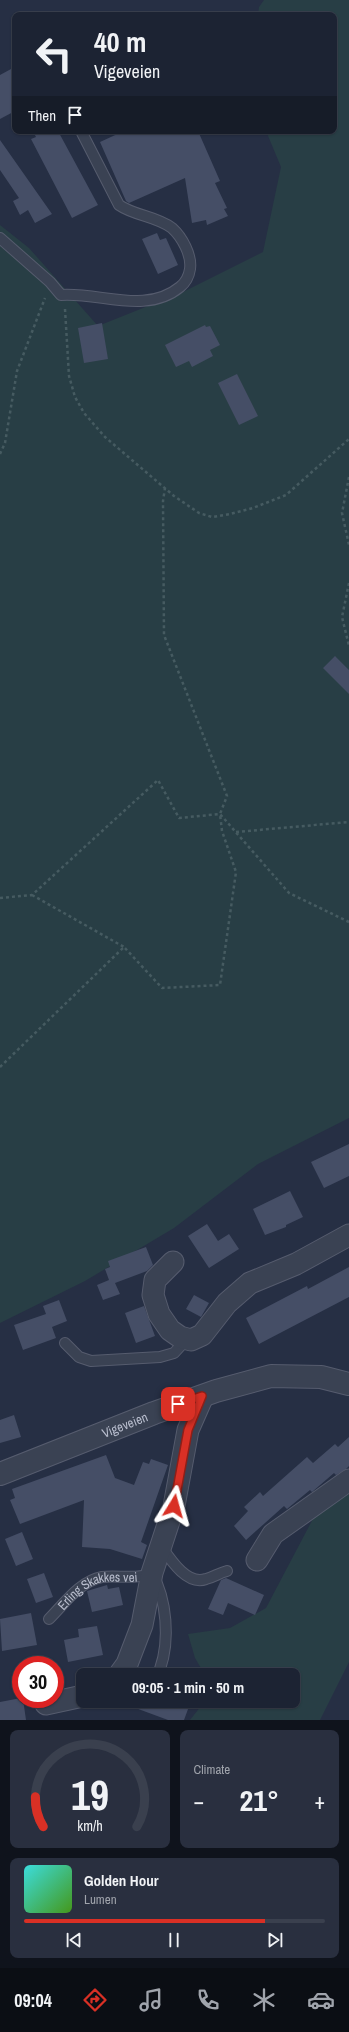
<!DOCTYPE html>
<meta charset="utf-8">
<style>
body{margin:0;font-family:"Archivo Narrow",sans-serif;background:#292f3f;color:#f1f3f6;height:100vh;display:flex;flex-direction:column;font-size:15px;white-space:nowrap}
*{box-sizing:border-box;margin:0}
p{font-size:13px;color:#a0a4ac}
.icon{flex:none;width:22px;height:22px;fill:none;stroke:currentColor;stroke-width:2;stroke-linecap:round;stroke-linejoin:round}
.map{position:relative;height:1720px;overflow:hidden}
.panel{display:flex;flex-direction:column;gap:10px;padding:10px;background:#0f131c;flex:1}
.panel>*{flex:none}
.hud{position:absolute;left:12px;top:12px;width:325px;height:122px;border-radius:8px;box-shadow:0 1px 3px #0004,0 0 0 1px #3a404e;background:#1c2333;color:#f1f3f6;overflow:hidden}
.speed{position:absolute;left:12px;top:1656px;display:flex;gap:8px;font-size:20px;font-weight:700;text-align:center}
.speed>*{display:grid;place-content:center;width:52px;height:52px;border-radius:50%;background:#1c2333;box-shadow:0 1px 3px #0004,0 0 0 1px #3a404e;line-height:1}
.speed .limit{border:6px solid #d22;background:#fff;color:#111}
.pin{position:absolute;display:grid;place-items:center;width:34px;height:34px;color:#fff;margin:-17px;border-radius:8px;box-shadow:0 2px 6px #0006}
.me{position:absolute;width:44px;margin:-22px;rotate:8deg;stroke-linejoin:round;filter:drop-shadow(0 0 3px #0008)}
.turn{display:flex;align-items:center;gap:14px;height:84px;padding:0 16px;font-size:18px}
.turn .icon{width:52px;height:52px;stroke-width:2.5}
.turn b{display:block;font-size:28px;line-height:34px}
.then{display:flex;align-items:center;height:38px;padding:0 16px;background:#0003;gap:8px;font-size:15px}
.big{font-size:30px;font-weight:700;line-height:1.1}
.panel .widget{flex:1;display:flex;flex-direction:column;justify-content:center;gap:6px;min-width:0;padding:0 14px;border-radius:8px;background:#292f3f}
.panel .dial{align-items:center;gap:0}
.dial svg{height:104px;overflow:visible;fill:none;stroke:#3a404e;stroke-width:7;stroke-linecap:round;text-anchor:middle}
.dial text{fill:#f1f3f6;stroke:none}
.song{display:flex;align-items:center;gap:12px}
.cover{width:48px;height:48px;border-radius:6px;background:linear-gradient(135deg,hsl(180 70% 55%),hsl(100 70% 35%))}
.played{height:4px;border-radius:2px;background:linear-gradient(90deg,#d93025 80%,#3a404e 80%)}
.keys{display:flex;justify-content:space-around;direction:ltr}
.heat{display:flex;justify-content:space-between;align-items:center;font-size:22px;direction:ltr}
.panel .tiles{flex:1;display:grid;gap:10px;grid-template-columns:1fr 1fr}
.widget:last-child{grid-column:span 2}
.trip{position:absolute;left:76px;top:1668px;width:224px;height:40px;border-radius:8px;background:#1c2333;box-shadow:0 1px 3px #0004,0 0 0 1px #3a404e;font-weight:700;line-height:40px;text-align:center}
.tabs{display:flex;height:64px;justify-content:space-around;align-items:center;background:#0b0e14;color:#a0a4ac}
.tabs .icon{width:28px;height:28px}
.tabs .on{color:#d93025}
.tabs b{font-size:18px;color:#f1f3f6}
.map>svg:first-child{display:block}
.green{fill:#283e45}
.building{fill:#454e66}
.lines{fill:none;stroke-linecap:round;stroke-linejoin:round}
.service-casing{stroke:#565c6e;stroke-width:12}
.minor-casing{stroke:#565c6e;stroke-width:23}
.tertiary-casing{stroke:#565c6e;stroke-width:24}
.path{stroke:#465b61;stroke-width:2.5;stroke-dasharray:3 3;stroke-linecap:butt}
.service{stroke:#3a4253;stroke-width:10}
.minor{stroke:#3a4253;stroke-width:21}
.tertiary{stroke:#3a4253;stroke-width:22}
.route-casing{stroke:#8d1f18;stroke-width:10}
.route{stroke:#d93025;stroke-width:7}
.labels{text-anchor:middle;stroke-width:4;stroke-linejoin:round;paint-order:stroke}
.street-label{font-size:13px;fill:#b8bdcd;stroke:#1f2639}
</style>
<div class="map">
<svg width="349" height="1720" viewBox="0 0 349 1720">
<rect width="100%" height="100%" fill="#262f44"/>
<!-- green -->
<path class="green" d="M 264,0 L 349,0 L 349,1118 L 258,1164 L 174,1228 L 85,1281 L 0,1323 L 0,225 L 29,248 L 98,326 L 183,292 L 263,252 L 281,167 L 266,131 L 334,131 L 334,15 L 258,15 L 259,7 Z
M 349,1483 L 349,1662 L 320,1720 L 190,1720 L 205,1701 L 293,1701 L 293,1675 L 205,1675 L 195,1658 L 188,1634 L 230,1628 L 266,1608 L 316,1513 Z"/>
<!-- building -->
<path class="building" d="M 11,69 L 15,79 L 15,111 L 0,119 L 0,75 Z
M 33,131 L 58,131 L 98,205 L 72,218 L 31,139 L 36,137 Z
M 124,131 L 198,131 L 220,181 L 215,183 L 227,208 L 224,209 L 228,216 L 207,225 L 206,220 L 192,223 L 185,178 L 129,203 L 126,201 L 100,142 Z
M 0,140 L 52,214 L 35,223 L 28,210 L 20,215 L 13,201 L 19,198 L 0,170 Z
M 157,233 L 160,240 L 166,238 L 178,265 L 158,274 L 142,239 Z
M 102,323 L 108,359 L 84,363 L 78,328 Z
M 205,325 L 206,327 L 210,326 L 220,345 L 210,350 L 213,356 L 192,367 L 189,361 L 176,367 L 165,345 Z
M 237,374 L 258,416 L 239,425 L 218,383 Z
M 335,656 L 349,670 L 349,694 L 323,668 Z
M 349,1144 L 349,1176 L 324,1188 L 311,1162 Z
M 290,1191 L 303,1217 L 286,1225 L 286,1227 L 265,1235 L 253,1209 Z
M 207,1224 L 218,1241 L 229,1234 L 239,1249 L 209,1268 L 188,1236 Z
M 146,1247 L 153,1265 L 147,1271 L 115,1283 L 120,1294 L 103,1300 L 97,1285 L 109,1280 L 105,1269 L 110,1267 L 108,1261 Z
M 349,1267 L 349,1297 L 259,1344 L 246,1318 L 307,1286 L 308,1289 Z
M 194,1295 L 209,1303 L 201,1317 L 186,1309 Z
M 59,1300 L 67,1321 L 52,1327 L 56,1338 L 23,1350 L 14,1325 L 46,1314 L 43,1306 Z
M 144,1306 L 155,1336 L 136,1343 L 125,1313 Z
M 14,1415 L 21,1437 L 0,1443 L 0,1420 Z
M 349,1437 L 349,1466 L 346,1469 L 336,1475 L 334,1473 L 312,1492 L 310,1490 L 287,1509 L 284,1506 L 246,1540 L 234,1526 L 248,1511 L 244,1507 L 260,1492 L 263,1496 L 307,1457 L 313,1463 L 335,1444 L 338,1447 Z
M 106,1455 L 115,1478 L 134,1485 L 143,1462 L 149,1464 L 151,1459 L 168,1465 L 141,1542 L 147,1545 L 142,1559 L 110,1549 L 82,1547 L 84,1500 L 20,1524 L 10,1500 L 15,1498 L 12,1489 Z
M 22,1532 L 33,1559 L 16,1566 L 5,1539 Z
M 44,1573 L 53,1597 L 36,1603 L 27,1579 Z
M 226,1578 L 264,1595 L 255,1615 L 228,1603 L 223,1615 L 208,1609 L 221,1580 Z
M 107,1585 L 108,1589 L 119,1587 L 123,1605 L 92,1612 L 87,1591 Z
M 31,1613 L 37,1645 L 2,1651 L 0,1619 Z
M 97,1626 L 103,1655 L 68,1662 L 64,1640 L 79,1637 L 78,1629 Z
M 21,1698 L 23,1699 L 26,1720 L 0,1720 L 0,1702 Z
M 122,1701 L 191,1701 L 184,1720 L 168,1720 L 122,1703 Z"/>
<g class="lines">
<defs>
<g id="service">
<path d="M 0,238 L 50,282 L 61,295 C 100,292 146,315 180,287 C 185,283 189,276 190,269 C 192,255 182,237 172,228 C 156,216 135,216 119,205 L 81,131"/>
<path d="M 65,1343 L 79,1357 L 91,1361 L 160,1357 L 174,1353 L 187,1339"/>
<path d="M 161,1546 C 170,1559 187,1586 206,1579 C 214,1577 219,1573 227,1571"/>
<path id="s1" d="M 49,1619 C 64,1604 80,1581 102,1577 C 119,1575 135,1580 152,1573 C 167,1600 170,1640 160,1669"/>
</g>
<path id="minor" d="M 173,1262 L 155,1280 L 153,1295 L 159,1314 L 170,1330 L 180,1337 L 191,1340 L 202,1335 L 227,1303 L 250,1283 L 296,1264 L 349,1235
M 257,1560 L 273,1534 L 349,1480
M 119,1675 L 127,1664 L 142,1625 L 152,1573 L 174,1506 L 188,1430 L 203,1396
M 46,1704 L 83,1696"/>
<g id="tertiary">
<path id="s2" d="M 0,1474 L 154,1413 L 216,1391 L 271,1376 L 321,1377 L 349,1384"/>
</g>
</defs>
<!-- service casing -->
<use href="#service" class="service-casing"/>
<!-- minor casing -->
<use href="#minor" class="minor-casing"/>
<!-- tertiary casing -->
<use href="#tertiary" class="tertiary-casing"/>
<!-- path -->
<path class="path" d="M 65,309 L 69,376 L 75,397 L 84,413 L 105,437 L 174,496 L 199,513 L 212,517 L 230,514 L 253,508 L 286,495 L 349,439
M 0,454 L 5,443 L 17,371 L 45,298
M 349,477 L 342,513 L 349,545
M 349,583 L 342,617 L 349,646
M 236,832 L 349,822
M 32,895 L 124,947
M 0,898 L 32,895 L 158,780 L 179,818 L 220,814 L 289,893 L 349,922
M 0,1067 L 124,947 L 162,988 L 220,985 L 236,872 L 222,831 L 220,814 L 227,796 L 164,635 L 163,501 L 165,488"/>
<!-- service -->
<use href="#service" class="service"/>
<!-- minor -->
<use href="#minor" class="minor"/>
<!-- tertiary -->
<use href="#tertiary" class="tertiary"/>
</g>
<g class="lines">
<defs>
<path id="route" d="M 174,1506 L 188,1430 L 202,1396 L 178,1404"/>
</defs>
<!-- route casing -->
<use href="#route" class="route-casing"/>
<!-- route -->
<use href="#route" class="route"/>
</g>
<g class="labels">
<!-- street labels -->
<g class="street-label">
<text dy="5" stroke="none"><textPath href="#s2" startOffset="134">Vigeveien</textPath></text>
<text dy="5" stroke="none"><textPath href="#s1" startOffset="60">Erling Skakkes vei</textPath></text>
</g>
</g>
</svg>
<div class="speed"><div class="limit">30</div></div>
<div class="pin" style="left:178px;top:1404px;background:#d93025"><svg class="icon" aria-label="arrive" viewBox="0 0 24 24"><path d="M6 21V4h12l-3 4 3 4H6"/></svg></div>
<svg class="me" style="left:174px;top:1506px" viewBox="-20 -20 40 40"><path d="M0-17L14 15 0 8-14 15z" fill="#d93025" stroke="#fff" stroke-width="4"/></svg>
<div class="trip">09:05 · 1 min · 50 m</div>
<div class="hud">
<div class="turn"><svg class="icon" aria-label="left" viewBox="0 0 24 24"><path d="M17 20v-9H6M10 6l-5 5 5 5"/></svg><div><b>40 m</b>Vigeveien</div></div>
<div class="then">Then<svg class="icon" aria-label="arrive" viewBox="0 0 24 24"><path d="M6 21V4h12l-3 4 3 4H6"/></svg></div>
</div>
</div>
<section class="panel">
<div class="tiles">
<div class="widget dial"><svg viewBox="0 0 100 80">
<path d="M14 69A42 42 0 1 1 86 69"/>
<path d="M14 69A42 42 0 0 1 8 46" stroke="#d93025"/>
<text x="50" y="56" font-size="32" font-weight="700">19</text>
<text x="50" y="72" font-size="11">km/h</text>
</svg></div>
<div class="widget"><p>Climate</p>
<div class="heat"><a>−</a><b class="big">21°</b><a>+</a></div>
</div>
<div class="widget">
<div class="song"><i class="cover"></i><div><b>Golden Hour</b><p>Lumen</p></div></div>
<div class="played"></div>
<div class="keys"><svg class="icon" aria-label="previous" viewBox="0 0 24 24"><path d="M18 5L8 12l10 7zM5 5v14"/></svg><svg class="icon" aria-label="pause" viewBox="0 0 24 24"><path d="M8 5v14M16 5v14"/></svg><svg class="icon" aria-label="next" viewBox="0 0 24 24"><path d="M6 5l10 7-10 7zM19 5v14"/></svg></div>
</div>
</div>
</section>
<nav class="tabs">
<b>09:04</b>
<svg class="icon on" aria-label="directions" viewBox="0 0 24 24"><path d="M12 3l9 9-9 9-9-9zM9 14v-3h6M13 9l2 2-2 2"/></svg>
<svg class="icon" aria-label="music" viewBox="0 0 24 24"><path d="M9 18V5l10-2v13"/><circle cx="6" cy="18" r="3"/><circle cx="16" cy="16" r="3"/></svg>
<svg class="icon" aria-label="phone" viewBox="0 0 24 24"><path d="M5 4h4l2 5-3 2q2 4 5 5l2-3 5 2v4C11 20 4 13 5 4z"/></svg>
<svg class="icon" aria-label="climate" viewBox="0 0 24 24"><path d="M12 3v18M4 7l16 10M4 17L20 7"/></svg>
<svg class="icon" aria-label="car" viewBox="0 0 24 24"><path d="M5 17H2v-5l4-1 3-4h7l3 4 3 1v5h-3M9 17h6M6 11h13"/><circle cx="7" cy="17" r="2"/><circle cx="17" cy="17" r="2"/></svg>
</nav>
